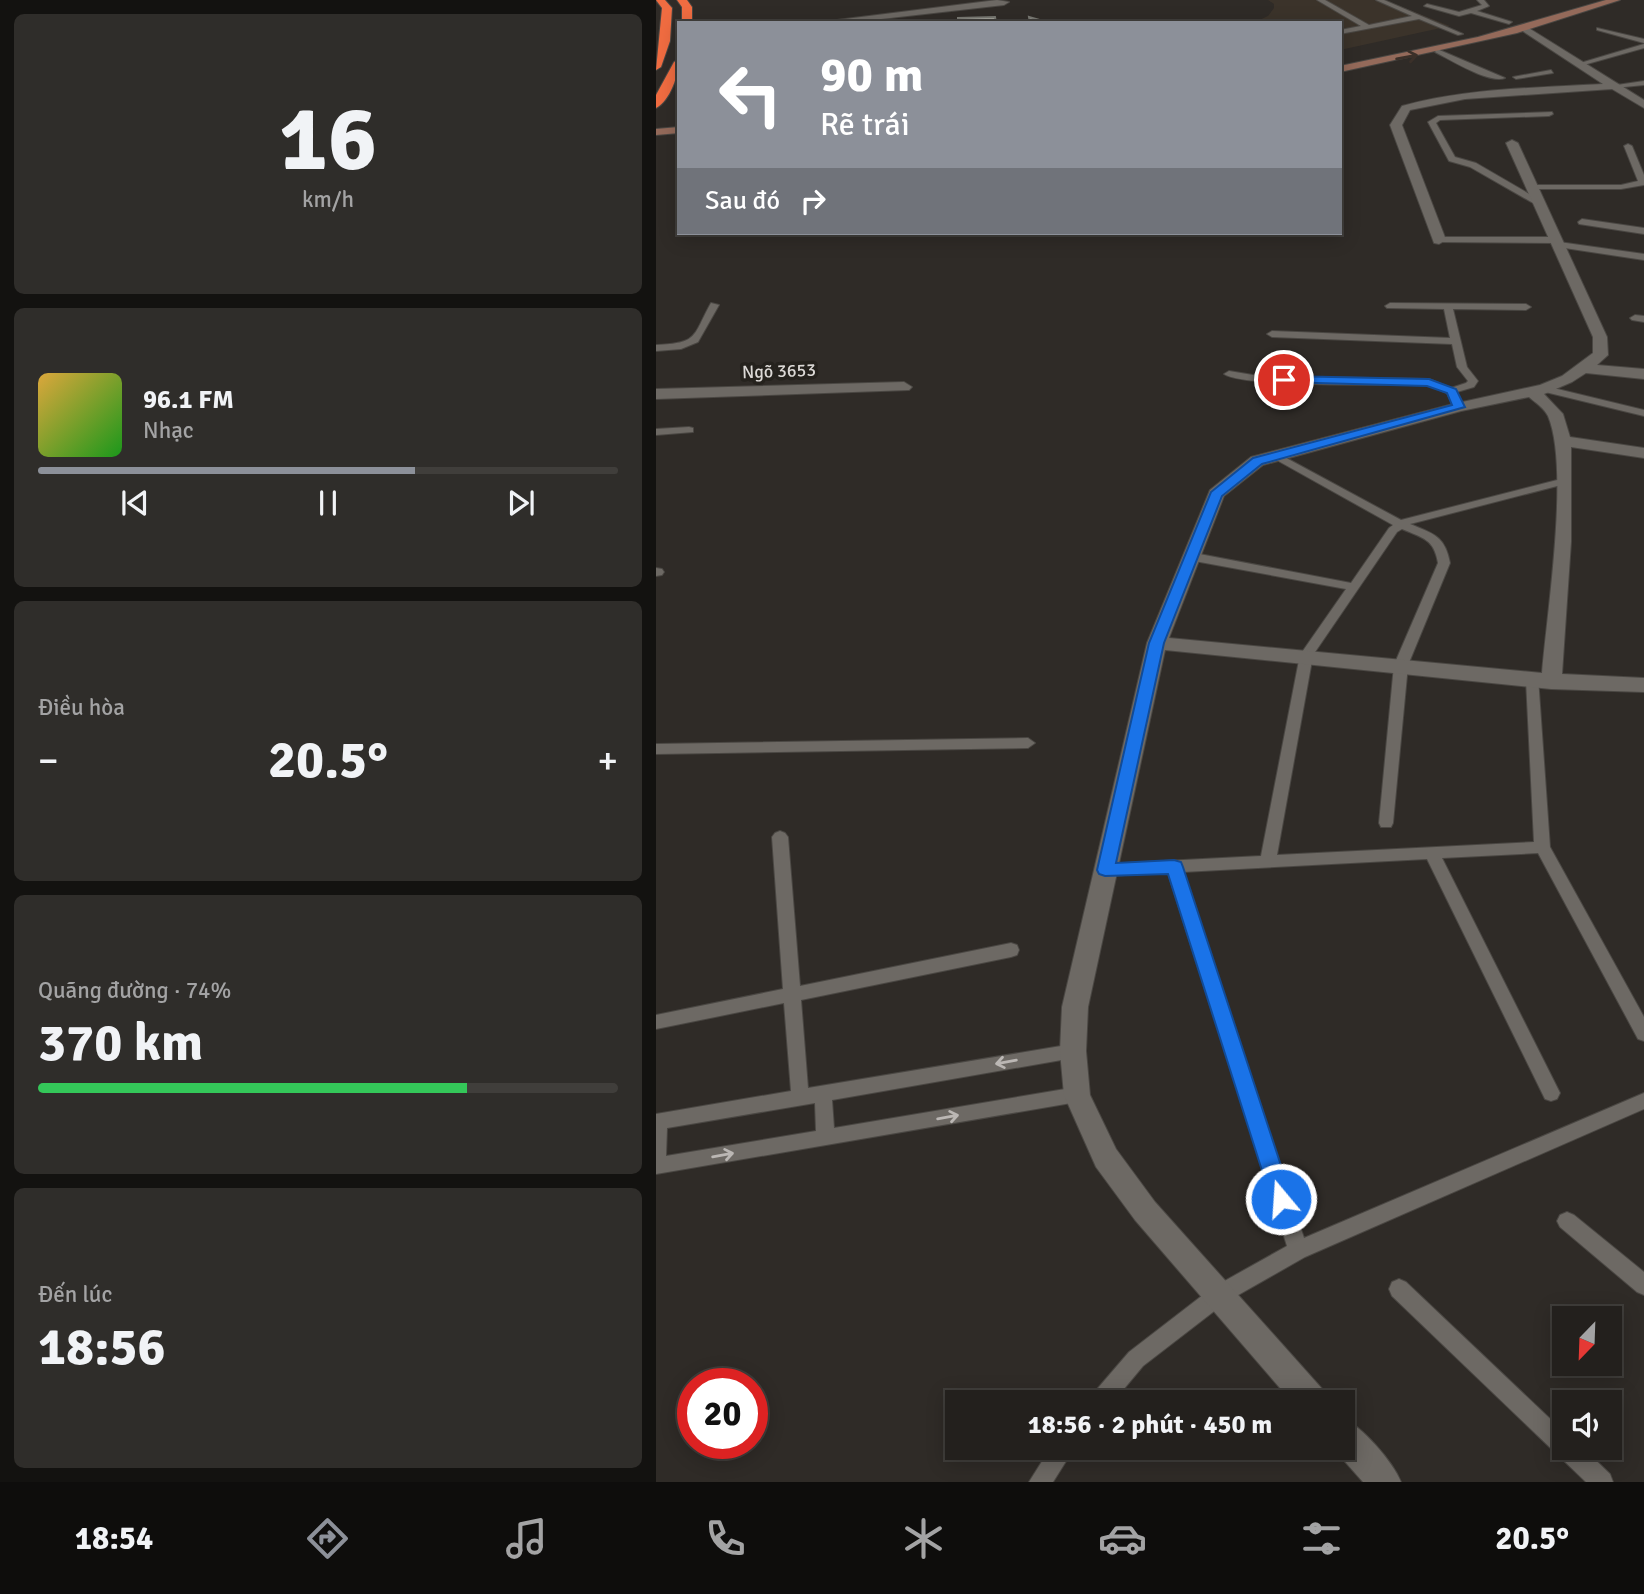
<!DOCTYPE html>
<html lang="vi">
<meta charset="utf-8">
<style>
body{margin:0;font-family:Signika,sans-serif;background:#2f2d2a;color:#f1f3f6;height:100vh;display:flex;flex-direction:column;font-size:26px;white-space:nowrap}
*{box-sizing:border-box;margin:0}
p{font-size:23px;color:#a3a3a4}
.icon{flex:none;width:38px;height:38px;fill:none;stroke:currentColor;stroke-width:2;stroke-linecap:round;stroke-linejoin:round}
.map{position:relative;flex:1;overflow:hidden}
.drawer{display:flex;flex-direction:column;gap:14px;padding:14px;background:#131210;width:656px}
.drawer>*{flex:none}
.banner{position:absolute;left:21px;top:21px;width:665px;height:214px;border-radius:0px;box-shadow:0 4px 18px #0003,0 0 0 2px #403e3b;background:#8c9099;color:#fff;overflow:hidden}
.needle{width:46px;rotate:203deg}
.controls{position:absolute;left:896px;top:1306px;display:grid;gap:14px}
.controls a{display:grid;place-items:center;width:70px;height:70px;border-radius:0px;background:#23201d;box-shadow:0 4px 18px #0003,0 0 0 2px #403e3b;font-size:35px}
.speed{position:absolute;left:21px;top:1368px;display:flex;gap:14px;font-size:35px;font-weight:700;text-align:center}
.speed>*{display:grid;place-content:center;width:91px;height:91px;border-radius:50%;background:#23201d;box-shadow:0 4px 18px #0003,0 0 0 2px #403e3b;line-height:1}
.speed .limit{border:10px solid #d22;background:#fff;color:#111}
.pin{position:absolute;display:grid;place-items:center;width:60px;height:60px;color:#fff;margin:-30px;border:4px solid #fff;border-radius:50%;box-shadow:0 2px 7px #0007}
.me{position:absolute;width:77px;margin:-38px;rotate:342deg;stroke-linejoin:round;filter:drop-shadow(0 0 5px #0008)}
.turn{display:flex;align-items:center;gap:24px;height:147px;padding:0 28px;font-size:32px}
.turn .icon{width:91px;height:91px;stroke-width:2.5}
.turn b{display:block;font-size:49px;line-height:60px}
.then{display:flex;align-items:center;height:66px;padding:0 28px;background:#0003;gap:14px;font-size:26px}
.big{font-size:52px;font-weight:700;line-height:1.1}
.drawer .widget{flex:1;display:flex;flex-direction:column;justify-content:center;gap:10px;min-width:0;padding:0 24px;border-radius:10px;background:#2f2d2a}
.drawer .dial{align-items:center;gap:0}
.dial b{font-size:91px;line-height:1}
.song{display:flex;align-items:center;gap:21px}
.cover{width:84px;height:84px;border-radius:10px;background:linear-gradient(135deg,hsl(40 70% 55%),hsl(120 70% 35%))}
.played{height:7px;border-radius:4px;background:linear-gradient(90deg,#8c9099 65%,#403e3b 65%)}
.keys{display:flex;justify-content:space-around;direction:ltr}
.heat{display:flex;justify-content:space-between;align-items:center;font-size:38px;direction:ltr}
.charge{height:10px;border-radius:5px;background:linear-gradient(90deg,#34c759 74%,#403e3b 0)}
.trip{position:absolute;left:289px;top:1390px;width:410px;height:70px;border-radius:0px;background:#23201d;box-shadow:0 4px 18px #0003,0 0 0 2px #403e3b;font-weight:700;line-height:70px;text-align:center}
.menu{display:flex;height:112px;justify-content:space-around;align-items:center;background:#0e0d0c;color:#a3a3a4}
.menu .icon{width:49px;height:49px}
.menu .selected{color:#8c9099}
.menu b{font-size:32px;color:#f1f3f6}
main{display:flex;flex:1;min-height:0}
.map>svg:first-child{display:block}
.built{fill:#3b332a}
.building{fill:#ababa3;stroke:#787872;stroke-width:2}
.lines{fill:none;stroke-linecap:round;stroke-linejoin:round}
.lane-casing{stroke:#4a4743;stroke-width:2}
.street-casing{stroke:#4a4743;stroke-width:2}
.secondary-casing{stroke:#4a4743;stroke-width:2}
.highway-casing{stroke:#4a4743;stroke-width:2}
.lane{fill:#6d6964;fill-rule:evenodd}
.street{fill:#6d6964;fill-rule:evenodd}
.secondary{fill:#946a5a;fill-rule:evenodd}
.highway{fill:#f06c41;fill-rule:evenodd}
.oneway{stroke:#3b3029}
.oneway2{stroke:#bbb7b4}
.route{fill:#1a73e8;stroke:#114b97;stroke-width:2}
.labels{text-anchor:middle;stroke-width:7;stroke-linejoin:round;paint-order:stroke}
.far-street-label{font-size:18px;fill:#dcd9d6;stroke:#25221d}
</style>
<main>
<section class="drawer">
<div class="widget dial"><b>16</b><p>km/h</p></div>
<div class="widget">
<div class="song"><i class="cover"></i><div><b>96.1 FM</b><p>Nhạc</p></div></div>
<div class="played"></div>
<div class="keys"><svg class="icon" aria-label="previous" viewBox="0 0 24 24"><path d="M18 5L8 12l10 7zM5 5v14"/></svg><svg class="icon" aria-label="pause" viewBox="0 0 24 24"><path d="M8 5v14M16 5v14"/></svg><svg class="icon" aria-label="next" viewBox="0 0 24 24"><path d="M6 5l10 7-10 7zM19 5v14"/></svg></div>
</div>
<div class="widget"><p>Điều hòa</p>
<div class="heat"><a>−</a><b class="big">20.5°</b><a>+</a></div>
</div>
<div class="widget"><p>Quãng đường · 74%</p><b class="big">370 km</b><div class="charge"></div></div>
<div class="widget"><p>Đến lúc</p><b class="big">18:56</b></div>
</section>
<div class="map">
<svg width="988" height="1482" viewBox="0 0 988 1482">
<rect width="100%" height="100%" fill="#2f2b27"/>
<!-- built -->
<path class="built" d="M 612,0 L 729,0 L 794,26 L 684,50 L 684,23 L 597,23 L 612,16 L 618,8 L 618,4 Z"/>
<!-- building -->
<path class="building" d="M 339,17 L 340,23 L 302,23 L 302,18 Z
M 373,17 L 394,23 L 374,23 Z"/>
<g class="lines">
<defs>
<path id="lane" d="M 661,0 L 669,0 L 713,25 L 756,16 L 720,0 L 728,0 L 807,34 L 802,35 L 763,19 L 684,34 L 684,30 L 705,26 Z
M 821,0 L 828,0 L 833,6 L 821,11 L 856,22 L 853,24 L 815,13 L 803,16 L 768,6 L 771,4 L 803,12 L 826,5 Z
M 941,28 L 988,39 L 988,43 L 941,30 Z
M 988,44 L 988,48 L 924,66 L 921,64 Z
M 781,49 L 849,78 C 833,84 795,60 779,52 Z
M 895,70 L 897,73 L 860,79 L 857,77 Z
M 988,81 L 988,85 L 958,88 L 954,86 Z
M 896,112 L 897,114 L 893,116 L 784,120 L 780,123 L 799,157 L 820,163 L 887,202 L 888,204 L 884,207 L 814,167 L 793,161 L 772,122 L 782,116 Z
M 972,144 L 976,146 L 988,175 L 988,185 L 965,189 L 876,189 L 872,187 L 876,185 L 965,185 L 982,181 L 968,146 Z
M 926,219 L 988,228 L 988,234 L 923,224 L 922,222 Z
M 783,237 L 900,237 L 903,238 L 903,242 L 988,254 L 988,260 L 902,247 L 899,246 L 899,243 L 780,242 L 779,240 Z
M 55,303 L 63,305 L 42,342 L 25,349 L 0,351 L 0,345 C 43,343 36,337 55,303 Z
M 734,303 L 870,304 L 875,307 L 870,310 L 797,309 L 811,367 L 822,381 L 818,387 L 801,392 L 808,407 L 803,410 L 799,409 L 791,393 L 772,385 C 736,384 589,388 568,374 L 573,371 L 603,376 L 773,379 L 795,388 L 810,383 L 812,381 L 801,367 L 796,344 L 616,337 L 611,334 L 616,331 L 794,338 L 788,309 L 731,308 L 729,306 Z
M 979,315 L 988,316 L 988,322 L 976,320 L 974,318 Z
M 889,386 L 988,410 L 988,416 L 885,391 L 884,389 Z
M 33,427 L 37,428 L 37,432 L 0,435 L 0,429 Z
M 621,453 L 745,520 L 909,478 L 915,481 L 913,483 L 754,524 C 778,534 789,536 794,563 L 752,665 L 737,823 L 735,827 L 725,827 L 723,823 L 738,665 L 782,563 C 778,539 767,538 746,529 L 741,532 L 657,655 L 621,855 L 878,842 L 870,680 L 872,677 L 882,677 L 894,847 L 988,1017 L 988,1041 L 982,1039 L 882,853 L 786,858 L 904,1093 L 901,1099 L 895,1101 L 889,1099 L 771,859 L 527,872 L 648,1238 L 988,1093 L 988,1109 L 649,1257 L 570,1302 L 487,1366 L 457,1402 L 433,1402 L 436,1395 L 473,1352 L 556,1288 L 631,1246 L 512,873 L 449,876 L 444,874 L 441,870 L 444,866 L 449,864 L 605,856 L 644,655 L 690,589 L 533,560 L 527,556 L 533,552 L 695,583 L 733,528 L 737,525 L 617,458 L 617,454 Z
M 0,568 L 6,569 L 8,572 L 6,575 L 0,576 Z
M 372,738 L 379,743 L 372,748 L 0,754 L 0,744 Z
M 124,831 L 129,833 L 132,837 L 144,986 L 355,943 L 361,945 L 363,950 L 361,955 L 355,957 L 145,1000 L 152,1088 L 417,1044 L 423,1046 L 426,1051 L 423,1056 L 417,1058 L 176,1100 L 178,1128 L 421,1087 L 427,1089 L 430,1095 L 427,1101 L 0,1174 L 0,1114 L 135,1091 L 128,1003 L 0,1029 L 0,1015 L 127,989 L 116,837 L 119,833 ZM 159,1103 L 160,1131 L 10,1156 L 11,1128 Z
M 911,1212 L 918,1215 L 988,1272 L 988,1295 L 981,1292 L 904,1227 L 901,1221 L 904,1215 Z
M 743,1279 L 750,1282 L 908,1432 L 908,1447 L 926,1447 L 954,1474 L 957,1482 L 930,1482 L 736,1296 L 733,1289 L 736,1282 Z
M 395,1447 L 419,1447 L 397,1482 L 373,1482 Z"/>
<path id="street" d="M 341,0 L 353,2 L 348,5 L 190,23 L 157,23 Z
M 871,27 L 988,100 L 988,108 L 956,89 L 809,99 L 754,110 L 746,125 L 790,240 L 783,244 L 778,243 L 734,125 L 746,106 C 811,88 880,88 947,84 L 868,32 L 866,30 Z
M 856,140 L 862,143 L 951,337 L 952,355 L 941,365 L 988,369 L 988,379 L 930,373 L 916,382 L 888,394 L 907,414 L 914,437 L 988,448 L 988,458 L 915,447 L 915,542 L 906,674 L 988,678 L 988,692 L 895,689 L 509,650 L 432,1007 L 430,1051 L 434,1095 L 460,1149 L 499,1202 L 668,1391 L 673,1402 L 636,1402 L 479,1220 L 440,1167 L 408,1095 L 404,1051 L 406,1007 L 491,643 L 554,490 L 595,457 L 797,404 L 884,385 L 906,376 L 937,353 L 937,337 L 850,143 ZM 873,397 C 880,403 888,408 892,416 C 914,468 891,612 886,673 L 513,638 L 568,496 L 607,465 L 805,411 Z
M 248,382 L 256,387 L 253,390 L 0,399 L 0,389 Z
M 686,1418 C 706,1426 737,1462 745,1482 L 707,1482 L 676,1447 L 686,1447 Z"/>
<path id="secondary" d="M 950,0 L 964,0 L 861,33 L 684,72 L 684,66 L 822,37 Z
M 23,127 L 23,133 L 0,135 L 0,129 Z"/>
<path id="highway" d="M 0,0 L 9,0 L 16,8 L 14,41 L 5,67 L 0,70 L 6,8 Z
M 21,0 L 31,0 L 36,7 L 36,23 L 26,23 L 26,7 Z
M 23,59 C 23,74 14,101 0,108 L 0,95 L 18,62 Z"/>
</defs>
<!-- lane casing -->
<use href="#lane" class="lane-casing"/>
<!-- street casing -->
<use href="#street" class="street-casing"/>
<!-- secondary casing -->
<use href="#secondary" class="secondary-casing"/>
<!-- highway casing -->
<use href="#highway" class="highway-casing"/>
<!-- lane -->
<use href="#lane" class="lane"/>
<!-- street -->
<use href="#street" class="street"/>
<!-- secondary -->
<use href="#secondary" class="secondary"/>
<!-- highway -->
<use href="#highway" class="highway"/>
</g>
<!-- one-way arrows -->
<defs><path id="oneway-shaft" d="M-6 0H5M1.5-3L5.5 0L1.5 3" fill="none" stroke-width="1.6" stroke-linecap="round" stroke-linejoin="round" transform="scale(1.75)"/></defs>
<use class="oneway" href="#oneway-shaft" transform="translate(751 57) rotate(-10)"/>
<g class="oneway2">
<use href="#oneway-shaft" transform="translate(350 1062) rotate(170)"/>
<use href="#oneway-shaft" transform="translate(292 1117) rotate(-10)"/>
<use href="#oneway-shaft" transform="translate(67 1155) rotate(-10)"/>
</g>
<!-- route -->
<path class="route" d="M 628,376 L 773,379 L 800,389 L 809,407 L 606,464 L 566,496 L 508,643 L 460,863 L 518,860 L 525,862 L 527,867 L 636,1199 L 633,1206 L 625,1209 L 618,1206 L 615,1199 L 512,874 L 449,876 L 443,874 L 441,870 L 493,643 L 555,492 L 597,458 L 796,405 L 791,393 L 771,386 L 624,382 L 622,380 Z"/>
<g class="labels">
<!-- far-street labels -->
<g class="far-street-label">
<text transform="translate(123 371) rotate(-2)" y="6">Ngõ 3653</text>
</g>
</g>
</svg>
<div class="controls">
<a><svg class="needle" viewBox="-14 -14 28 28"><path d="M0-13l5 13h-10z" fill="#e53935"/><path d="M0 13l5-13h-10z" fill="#a3a3a4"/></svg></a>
<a><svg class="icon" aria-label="sound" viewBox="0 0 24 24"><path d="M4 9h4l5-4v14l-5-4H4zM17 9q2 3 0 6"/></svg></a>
</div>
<div class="speed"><div class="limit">20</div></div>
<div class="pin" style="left:628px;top:380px;background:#d93025"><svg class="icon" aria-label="arrive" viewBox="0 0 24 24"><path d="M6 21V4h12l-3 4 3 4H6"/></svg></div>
<svg class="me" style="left:625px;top:1199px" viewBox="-20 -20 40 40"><circle r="17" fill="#1a73e8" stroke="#fff" stroke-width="3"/><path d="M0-11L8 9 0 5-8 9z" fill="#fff"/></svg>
<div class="trip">18:56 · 2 phút · 450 m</div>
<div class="banner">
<div class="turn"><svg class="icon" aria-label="left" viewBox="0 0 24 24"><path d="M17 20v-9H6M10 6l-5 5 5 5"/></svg><div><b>90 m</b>Rẽ trái</div></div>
<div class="then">Sau đó<svg class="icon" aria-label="right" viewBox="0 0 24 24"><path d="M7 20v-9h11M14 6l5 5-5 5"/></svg></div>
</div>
</div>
</main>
<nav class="menu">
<b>18:54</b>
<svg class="icon selected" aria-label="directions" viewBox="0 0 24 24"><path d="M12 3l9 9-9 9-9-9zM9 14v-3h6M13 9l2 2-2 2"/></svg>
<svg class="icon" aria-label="music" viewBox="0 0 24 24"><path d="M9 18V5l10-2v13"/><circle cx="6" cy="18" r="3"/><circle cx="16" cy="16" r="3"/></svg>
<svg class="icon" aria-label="phone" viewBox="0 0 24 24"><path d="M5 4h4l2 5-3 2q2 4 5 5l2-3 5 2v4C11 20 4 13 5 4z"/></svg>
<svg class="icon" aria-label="climate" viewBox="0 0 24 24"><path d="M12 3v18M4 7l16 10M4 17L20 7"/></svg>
<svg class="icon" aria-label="car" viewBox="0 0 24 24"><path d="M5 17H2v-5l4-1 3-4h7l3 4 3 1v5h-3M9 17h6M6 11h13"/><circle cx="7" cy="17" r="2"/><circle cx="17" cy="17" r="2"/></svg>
<svg class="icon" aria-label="filters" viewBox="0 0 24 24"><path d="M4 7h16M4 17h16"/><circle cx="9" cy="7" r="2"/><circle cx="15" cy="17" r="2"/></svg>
<b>20.5°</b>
</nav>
